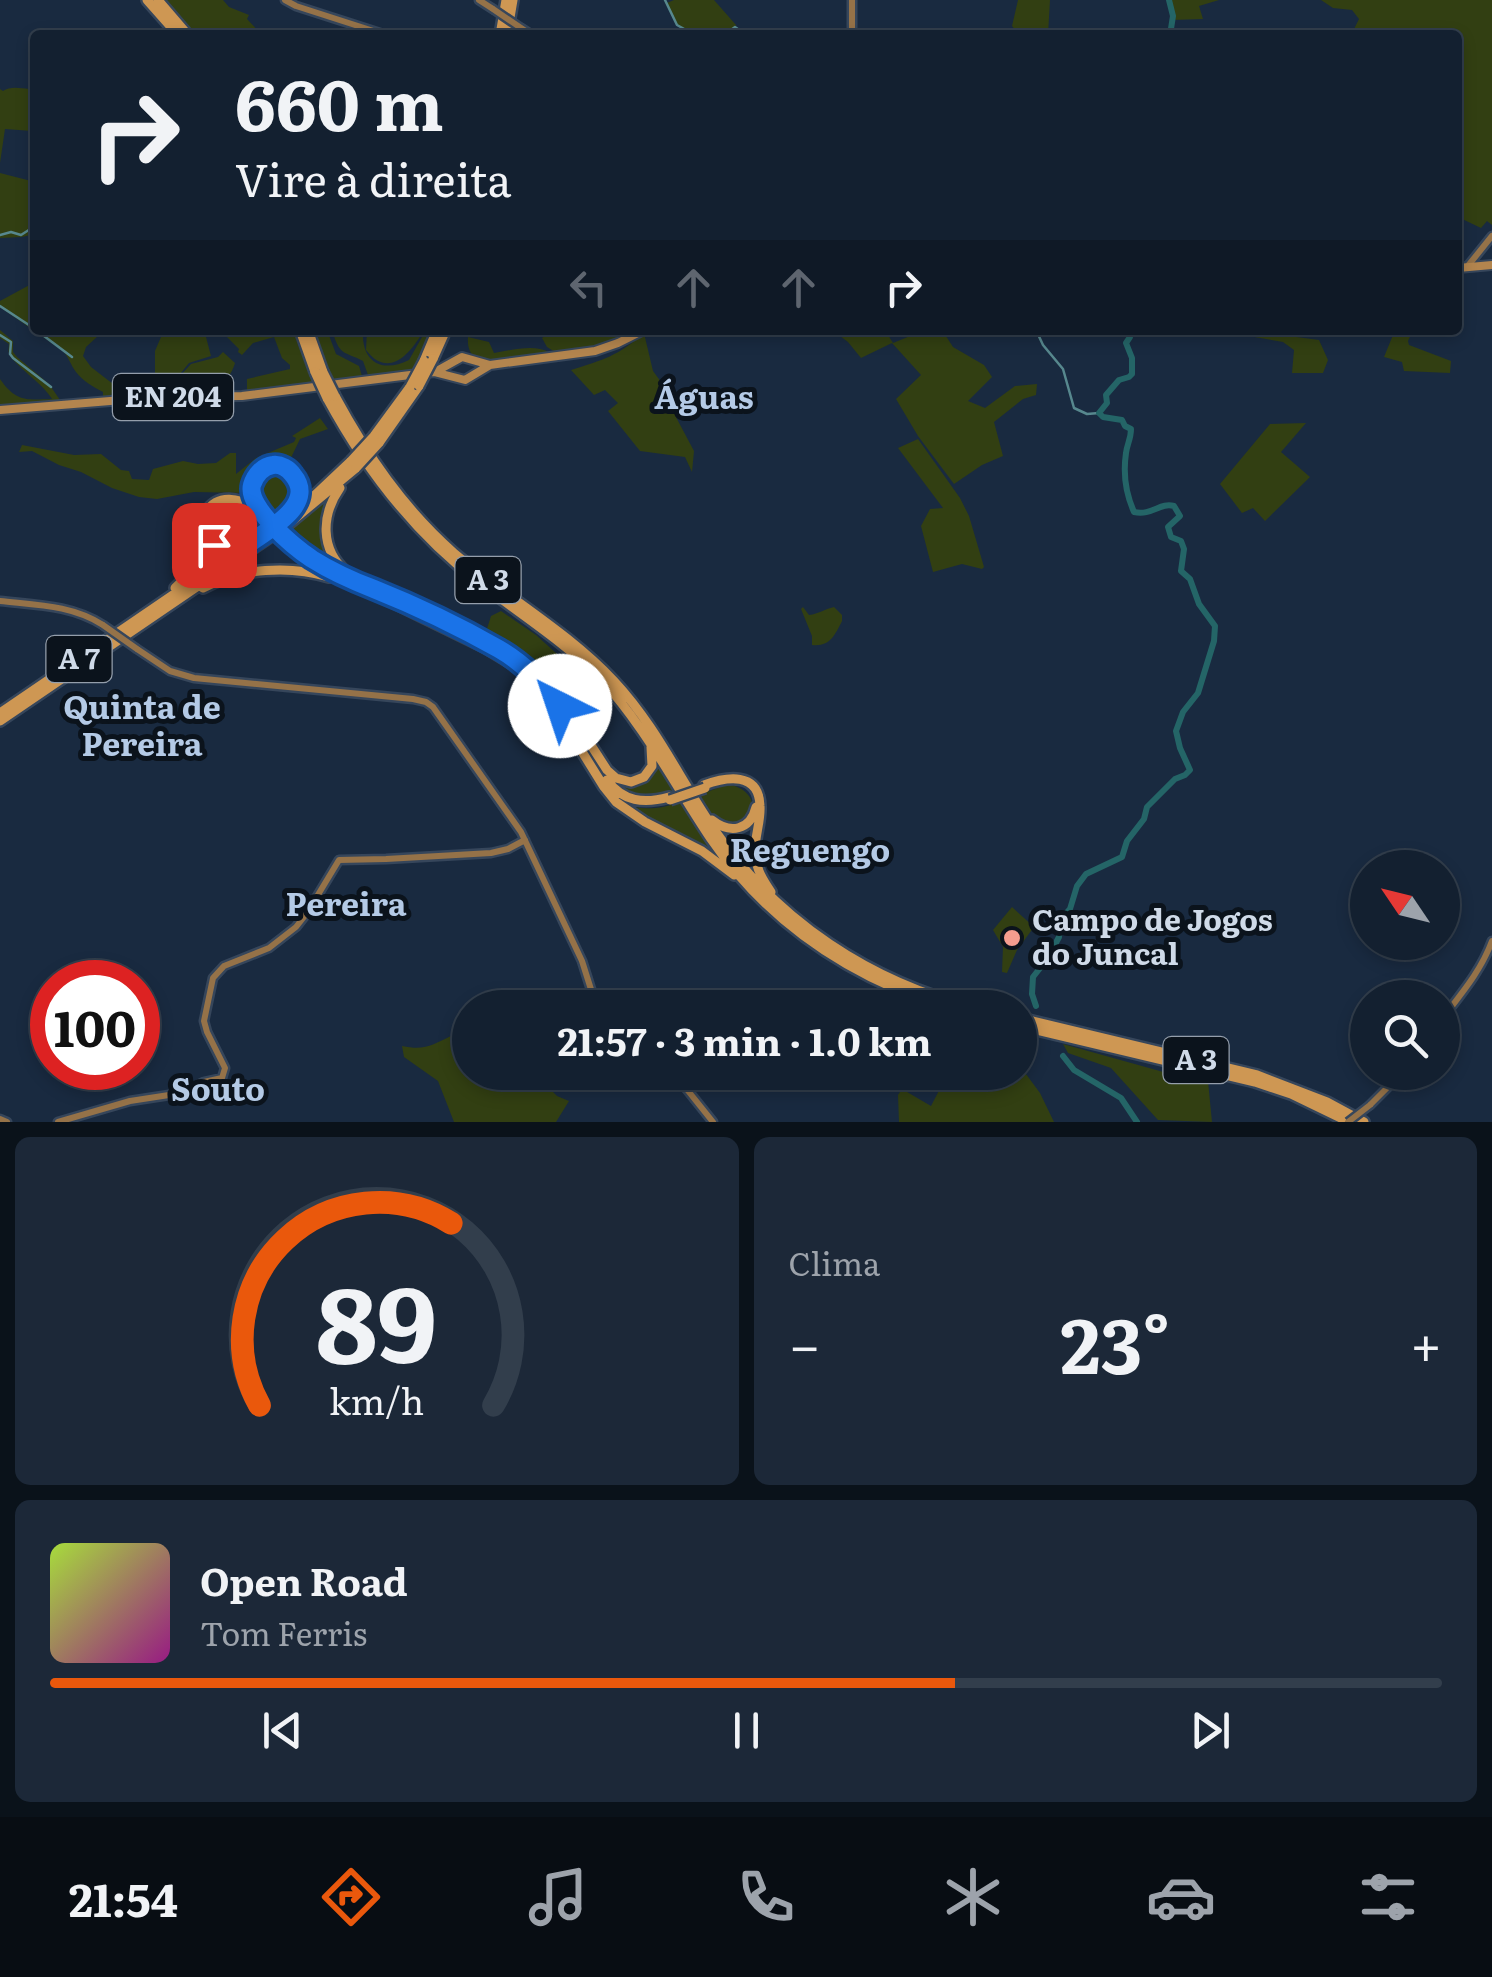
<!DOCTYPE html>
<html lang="pt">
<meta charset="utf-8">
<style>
body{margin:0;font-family:Literata,serif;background:#1c2838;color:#f1f3f6;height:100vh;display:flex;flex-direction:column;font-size:38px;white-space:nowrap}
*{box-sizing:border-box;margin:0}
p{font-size:32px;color:#9da3ab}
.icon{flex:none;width:55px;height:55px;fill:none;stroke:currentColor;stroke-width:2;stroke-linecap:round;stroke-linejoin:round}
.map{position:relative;height:1122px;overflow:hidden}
.details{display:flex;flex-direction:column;gap:15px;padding:15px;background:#0a121a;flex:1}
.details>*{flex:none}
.guide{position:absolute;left:30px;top:30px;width:1432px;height:305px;border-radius:10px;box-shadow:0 5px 15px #0003,0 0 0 2px #323e4c;background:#132030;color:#f1f3f6;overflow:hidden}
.needle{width:65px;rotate:305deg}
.fabs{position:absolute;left:1350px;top:850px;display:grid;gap:20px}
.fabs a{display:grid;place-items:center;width:110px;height:110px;border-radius:50%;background:#132030;box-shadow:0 5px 15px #0003,0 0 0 2px #323e4c;font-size:50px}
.speed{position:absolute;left:30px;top:960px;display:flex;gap:20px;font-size:50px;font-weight:700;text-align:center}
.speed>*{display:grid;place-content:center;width:130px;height:130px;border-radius:50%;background:#132030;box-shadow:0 5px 15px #0003,0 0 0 2px #323e4c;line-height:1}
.speed .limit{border:15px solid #d22;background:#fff;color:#111}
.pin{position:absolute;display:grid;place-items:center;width:85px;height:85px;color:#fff;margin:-42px;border-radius:20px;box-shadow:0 5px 15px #0006}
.me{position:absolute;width:110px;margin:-55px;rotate:319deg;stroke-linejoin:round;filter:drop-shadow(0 0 8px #0008)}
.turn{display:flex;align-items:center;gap:35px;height:210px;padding:0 40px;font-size:45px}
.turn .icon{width:130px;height:130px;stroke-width:2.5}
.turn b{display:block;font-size:70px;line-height:85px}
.lanes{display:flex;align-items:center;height:95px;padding:0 40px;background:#0003;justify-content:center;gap:50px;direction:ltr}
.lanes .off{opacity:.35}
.big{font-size:75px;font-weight:700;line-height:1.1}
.details .tile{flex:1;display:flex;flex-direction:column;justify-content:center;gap:15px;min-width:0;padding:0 35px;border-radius:15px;background:#1c2838}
.details .dial{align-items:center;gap:0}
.dial svg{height:260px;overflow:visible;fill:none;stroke:#323e4c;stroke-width:7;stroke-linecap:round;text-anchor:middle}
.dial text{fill:#f1f3f6;stroke:none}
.song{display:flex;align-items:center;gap:30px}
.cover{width:120px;height:120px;border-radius:15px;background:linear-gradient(135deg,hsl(80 70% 55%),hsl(310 70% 35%))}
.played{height:10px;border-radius:5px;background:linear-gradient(90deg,#ea580c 65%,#323e4c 65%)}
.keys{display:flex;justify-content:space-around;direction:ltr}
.heat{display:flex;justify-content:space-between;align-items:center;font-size:55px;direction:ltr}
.details .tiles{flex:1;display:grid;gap:15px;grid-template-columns:1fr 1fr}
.tile:last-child{grid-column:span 2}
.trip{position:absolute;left:452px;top:990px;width:585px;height:100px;border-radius:50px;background:#132030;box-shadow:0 5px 15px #0003,0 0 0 2px #323e4c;font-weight:700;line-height:100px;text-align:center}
.menu{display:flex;height:160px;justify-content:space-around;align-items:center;background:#080d13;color:#9da3ab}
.menu .icon{width:70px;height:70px}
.menu .on{color:#ea580c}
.menu b{font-size:45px;color:#f1f3f6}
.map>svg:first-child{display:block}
.green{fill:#323f12}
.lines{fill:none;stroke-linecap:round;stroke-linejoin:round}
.stream{stroke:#57888e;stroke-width:2.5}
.river{stroke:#246567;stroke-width:6}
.secondary-casing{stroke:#36465b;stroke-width:11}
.primary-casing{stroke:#36465b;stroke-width:12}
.highway-casing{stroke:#36465b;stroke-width:14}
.secondary{stroke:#957248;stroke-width:6}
.primary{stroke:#b3854e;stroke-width:8}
.highway{stroke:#ce9753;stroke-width:9}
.secondary-bridge-casing{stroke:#36465b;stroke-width:11;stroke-linecap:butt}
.highway-bridge-casing{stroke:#36465b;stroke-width:14;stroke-linecap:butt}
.secondary-bridge{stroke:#957248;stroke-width:6}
.highway-bridge{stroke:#ce9753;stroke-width:9}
.route-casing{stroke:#114b97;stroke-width:25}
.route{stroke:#1a73e8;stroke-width:18}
.poi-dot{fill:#f59d8e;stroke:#0b131c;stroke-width:4}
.labels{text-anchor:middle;stroke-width:10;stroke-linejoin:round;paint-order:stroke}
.shield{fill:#0b131c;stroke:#949eab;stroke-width:2.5}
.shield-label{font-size:28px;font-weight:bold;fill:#cfdae8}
.poi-label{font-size:30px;font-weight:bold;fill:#cfdae8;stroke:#0b131c;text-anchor:start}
.neighbourhood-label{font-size:32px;font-weight:bold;fill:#b4cae6;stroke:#0b131c}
</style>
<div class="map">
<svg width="1492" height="1122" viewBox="0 0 1492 1122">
<rect width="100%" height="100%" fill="#192a40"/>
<!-- green -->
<path class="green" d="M 162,0 L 223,0 L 229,7 L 249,15 L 247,19 L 262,35 L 192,35 Z
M 674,0 L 714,0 L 736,25 L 735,27 L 740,31 L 740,35 C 720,35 695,40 679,26 C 673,20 671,11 667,3 Z
M 1018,0 L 1050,0 L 1048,35 L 1019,35 L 1012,26 Z
M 1169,0 L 1219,0 L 1199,6 L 1203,19 L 1172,20 Z
M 1321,0 L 1492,0 L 1492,225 L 1487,221 L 1481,228 L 1458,217 L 1458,35 L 1348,35 L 1353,31 L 1359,19 L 1352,10 L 1333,8 Z
M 35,84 L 35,137 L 32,137 L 32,131 L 5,129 L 0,163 L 0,89 L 3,91 C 10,86 20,88 29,89 Z
M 0,173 L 35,182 L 35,234 L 22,237 L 0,238 Z
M 35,282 L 35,330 L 95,330 L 98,336 L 86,347 L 83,356 L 91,367 L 113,384 L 111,399 L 103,397 L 103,392 C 93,387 83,381 76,372 C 70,364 69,357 62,350 L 0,307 L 0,301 Z
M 0,330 L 13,341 L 13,352 L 17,357 L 49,384 L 60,400 L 93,398 L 92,401 L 20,406 L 0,405 L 0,379 C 16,402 26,400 52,399 C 43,383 12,364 9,353 C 8,350 9,347 9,344 L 0,338 Z
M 164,330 L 216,330 L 213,336 L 206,337 L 211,356 L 189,363 L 180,374 L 155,373 L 155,351 Z
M 220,330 L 294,330 L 298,345 L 314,380 L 305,385 L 253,392 L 247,390 L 247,379 L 290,369 L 290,365 L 282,358 L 274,337 L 253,343 L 242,355 L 238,352 L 239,349 Z
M 314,330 L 327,330 L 336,354 L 359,366 L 362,376 L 333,380 Z
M 350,330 L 363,330 C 361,361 381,374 409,360 L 426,330 L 433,330 L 414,371 L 368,375 L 363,361 C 344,351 340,356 333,333 Z
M 367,330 L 424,330 C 411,353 389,380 366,350 Z
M 543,330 L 638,330 L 592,348 L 555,352 L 547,347 L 542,338 L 546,335 Z
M 832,330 L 892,330 L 888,335 L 893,343 L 925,330 L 942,330 L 953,347 L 984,365 L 992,377 L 968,401 L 985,408 L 1015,386 L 1037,384 L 1036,395 L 1023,399 L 994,422 L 1003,456 L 982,465 L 954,484 L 918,436 L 896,399 L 921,375 L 892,343 L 861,358 L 848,342 Z
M 1214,330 L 1278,330 L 1289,336 L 1319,340 L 1328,360 L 1323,373 L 1292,373 L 1294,350 L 1283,342 Z
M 1387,330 L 1413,330 L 1408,341 L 1409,345 L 1451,361 L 1450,373 L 1404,371 L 1402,362 L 1384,357 L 1393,335 Z
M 644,333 L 653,371 L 664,386 L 677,419 L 694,451 L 692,472 L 685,457 L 640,451 L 608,411 L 618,403 L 605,390 L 594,395 L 571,370 C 603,360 618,356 644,333 Z
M 468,337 L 489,342 L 494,353 C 512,350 534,344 549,352 C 535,354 522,356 508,357 C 490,360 466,366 468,337 Z
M 223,352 L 235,363 C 233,371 222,390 213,392 C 208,393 203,390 198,389 L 190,395 L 162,395 L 157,390 L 156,375 L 180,376 L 191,364 L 218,357 Z
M 320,418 L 328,429 L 300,439 L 287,466 L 273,463 L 250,481 L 246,493 L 194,492 L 157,499 L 139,497 L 112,488 L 81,472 L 59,465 L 32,451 L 19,452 L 22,445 L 74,455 L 101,454 L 121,470 L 129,471 L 132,479 L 149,480 L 153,469 L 183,461 L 198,464 L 216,463 L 230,453 L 236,453 L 236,474 L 256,458 L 294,442 L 296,438 L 292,436 Z
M 1306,423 L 1281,452 L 1310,477 L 1265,521 L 1253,508 L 1242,513 L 1220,484 L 1270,424 Z
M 918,439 L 960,498 L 969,516 L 984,567 L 982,569 L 962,564 L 933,572 L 921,526 L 930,509 L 943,508 L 898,448 Z
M 275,468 L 287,472 L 296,490 L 290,506 L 274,518 C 253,500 244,481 275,468 Z
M 331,495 C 314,528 330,544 344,573 L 321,560 L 287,530 Z
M 223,509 C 239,508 250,519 261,529 C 253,534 242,544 232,546 C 209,550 202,520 223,509 Z
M 803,607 L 809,615 C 819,614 824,609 834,607 L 842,615 L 842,621 C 835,635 830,647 812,645 L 812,636 L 801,609 Z
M 501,611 L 536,635 L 577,672 L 563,684 L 486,632 L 491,616 Z
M 657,763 L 674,791 C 653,799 632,800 614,784 C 636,792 648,781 657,763 Z
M 732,785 C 758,793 759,815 735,826 L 716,820 L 699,795 L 723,786 Z
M 681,802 L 722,862 L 622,804 C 643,811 660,809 681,802 Z
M 1012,907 L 1034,927 L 1017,950 L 1007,973 L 1002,972 L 1003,947 L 993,930 Z
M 453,1035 L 470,1036 L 470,1072 L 534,1073 L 557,1096 L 569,1101 L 556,1122 L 454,1122 L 438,1081 L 404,1057 L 402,1046 C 425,1051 432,1045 453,1035 Z
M 1063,1044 L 1167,1073 L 1208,1081 L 1212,1122 L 1158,1120 L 1111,1068 L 1068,1053 Z
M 1020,1066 L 1040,1093 L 1054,1122 L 899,1122 L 898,1095 L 902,1089 L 931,1106 L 945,1079 L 915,1073 L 1020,1072 Z"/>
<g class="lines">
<!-- stream -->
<path class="stream" d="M 665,0 L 677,25 L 695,35
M 724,35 L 735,27 L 742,32 L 766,35
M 0,235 L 11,232 L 21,235 L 35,226
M 0,306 L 35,329
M 36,330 L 72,357
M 1036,330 L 1043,345 L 1063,369 L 1074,408 L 1087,414 L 1099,413
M 0,335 L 11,342 L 10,354 L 13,358 L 51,387"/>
<!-- river -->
<path class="river" d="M 1169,0 L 1173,16 L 1170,35
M 1036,1006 L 1032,994 L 1033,977 L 1048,958 L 1059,937 L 1061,919 L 1070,909 L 1077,886 L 1086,874 L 1122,857 L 1127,841 L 1144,819 L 1147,807 L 1175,779 L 1185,775 L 1190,770 L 1180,748 L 1176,731 L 1183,712 L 1198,693 L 1214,641 L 1215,626 L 1199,604 L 1190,579 L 1181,571 L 1184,549 L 1181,541 L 1171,537 L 1168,527 L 1180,516 L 1174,506 C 1160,502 1152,516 1134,512 C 1126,494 1123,473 1126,453 C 1127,444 1131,439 1131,429 L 1125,426 L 1122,420 L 1103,417 L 1099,413 L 1107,403 L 1106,395 L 1119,380 L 1129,377 L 1132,374 L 1132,358 L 1126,343 L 1130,337 L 1129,330
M 1063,1056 L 1074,1070 L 1121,1098 L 1137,1122"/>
<defs>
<path id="secondary" d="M 285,0 L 296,6 L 386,35
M 479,0 L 493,9
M 521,28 L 532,35
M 852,35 L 852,0
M 1467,267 L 1492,236
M 0,601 C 36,605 72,605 103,625
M 137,649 L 170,671 L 194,678 L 413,699 L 426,702 L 433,707 L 521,832 L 582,961 L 595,1002 L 599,1008
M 1442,1019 C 1461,994 1481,971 1492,941
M 673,1072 L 713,1122
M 1370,1105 L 1403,1072
M 0,1119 L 7,1122
M 58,1122 L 130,1101 L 182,1093 L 204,1082 L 222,1078 L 225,1068 L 207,1032 L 204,1021 L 213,978 L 224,966 L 269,948 L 296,927 L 307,913 L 339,860 L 386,859 L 491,853 L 508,849 L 525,840"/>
<path id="primary" d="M 1458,268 L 1492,265
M 435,372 L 462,357 L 490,365
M 0,410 L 159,397 L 242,396 L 434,372 L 465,380 L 490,365 L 595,351 L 618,343 L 644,330"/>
<path id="highway" d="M 147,0 L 178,35
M 158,0 L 188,35
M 500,35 L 506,0
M 507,35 L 513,0
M 300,330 L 315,372
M 308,330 L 323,372
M 433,359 L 446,330
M 424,361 L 437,330
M 335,396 C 367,455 403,508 454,553 C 506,597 567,631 614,681 C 657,727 681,782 716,832 C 778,921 870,982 975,1008
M 327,398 C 366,470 414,533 480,583 C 520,614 563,641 599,677 C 645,726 674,784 711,839 C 769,924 850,977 947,1008
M 374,436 L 410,387
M 379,443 L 419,386
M 340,488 C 321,515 320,549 346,572 C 354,579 366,584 375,590
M 256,506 C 247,486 255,467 277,465 C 299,473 304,491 291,510
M 207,519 C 204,534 209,544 224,549 L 238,546
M 284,541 L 314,564 L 486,648 L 519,668 L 548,697 L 604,787 L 616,802 L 645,822 L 702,851 L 734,875
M 175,588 C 183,581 189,573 193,562 C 197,549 197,536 201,523 C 213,488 243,497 265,516
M 203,588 C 241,568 289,565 329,577
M 538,678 L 569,711 L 607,770 L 616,778 L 631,782 L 644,777 L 652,766 L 651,747
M 0,713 L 287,517 L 316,494 L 351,461
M 0,721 L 286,526 L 356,468
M 607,780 C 623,802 644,804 669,797
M 704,785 C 726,777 759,771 760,806 C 761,822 754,838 755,854 C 756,869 763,880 771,892
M 712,820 C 730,834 750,831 756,807
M 1020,1018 L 1257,1075 L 1327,1102 L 1364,1122
M 1020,1026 L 1255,1082 L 1291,1094 L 1349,1122"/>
</defs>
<!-- secondary casing -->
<use href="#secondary" class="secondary-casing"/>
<!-- primary casing -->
<use href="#primary" class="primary-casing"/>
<!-- highway casing -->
<use href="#highway" class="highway-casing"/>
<!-- secondary -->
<use href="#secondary" class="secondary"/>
<!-- primary -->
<use href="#primary" class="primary"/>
<!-- highway -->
<use href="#highway" class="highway"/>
<defs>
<path id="secondary-bridge" d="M 493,9 L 521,28
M 103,625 L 137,649
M 1348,1122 L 1370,1105"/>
<path id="highway-bridge" d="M 315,372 L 327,398
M 323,372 L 335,396
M 419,386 L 433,359
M 410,387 L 424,361
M 351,461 L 374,436
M 356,468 L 379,443
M 260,519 L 284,541
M 670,800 L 705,788"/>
</defs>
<!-- secondary-bridge casing -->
<use href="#secondary-bridge" class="secondary-bridge-casing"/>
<!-- highway-bridge casing -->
<use href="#highway-bridge" class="highway-bridge-casing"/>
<!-- secondary-bridge -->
<use href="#secondary-bridge" class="secondary-bridge"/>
<!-- highway-bridge -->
<use href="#highway-bridge" class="highway-bridge"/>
</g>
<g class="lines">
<defs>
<path id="route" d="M 214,545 L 228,550 L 246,542 L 250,543 C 269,529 317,504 293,475 C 289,469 281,464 273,465 C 263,466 255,475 252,485 C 246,507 294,547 312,559 C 331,571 353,581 374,589 C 414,605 462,628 499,649 C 525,664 543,683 560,706"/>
</defs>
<!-- route casing -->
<use href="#route" class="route-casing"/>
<!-- route -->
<use href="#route" class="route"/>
</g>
<!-- markers -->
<circle class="poi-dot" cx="1012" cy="938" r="10"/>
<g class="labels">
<!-- shield labels -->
<g class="shield">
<rect x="113" y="374" width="120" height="46" rx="8"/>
<rect x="455.5" y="557" width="65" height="46" rx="8"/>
<rect x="46.5" y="636" width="65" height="46" rx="8"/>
<rect x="1163.5" y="1037" width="65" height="46" rx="8"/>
</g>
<g class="shield-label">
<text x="173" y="407">EN 204</text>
<text x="488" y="590">A 3</text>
<text x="79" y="669">A 7</text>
<text x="1196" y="1070">A 3</text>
</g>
<!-- poi labels -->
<g class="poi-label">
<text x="1032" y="931">Campo de Jogos<tspan x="1032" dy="34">do Juncal</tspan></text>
</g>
<!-- neighbourhood labels -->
<g class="neighbourhood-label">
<text x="704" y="409">Águas</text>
<text x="142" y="719">Quinta de<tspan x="142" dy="37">Pereira</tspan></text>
<text x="810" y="862">Reguengo</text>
<text x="346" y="916">Pereira</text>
<text x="218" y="1101">Souto</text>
</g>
</g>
</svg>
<div class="fabs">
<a><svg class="needle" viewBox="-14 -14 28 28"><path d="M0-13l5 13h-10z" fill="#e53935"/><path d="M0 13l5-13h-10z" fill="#9da3ab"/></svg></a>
<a><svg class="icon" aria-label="search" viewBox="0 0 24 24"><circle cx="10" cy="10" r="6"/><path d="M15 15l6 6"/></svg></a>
</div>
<div class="speed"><div class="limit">100</div></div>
<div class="pin" style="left:214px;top:545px;background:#d93025"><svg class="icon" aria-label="arrive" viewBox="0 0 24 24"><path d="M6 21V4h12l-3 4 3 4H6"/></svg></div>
<svg class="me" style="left:560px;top:706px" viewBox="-20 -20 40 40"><circle r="19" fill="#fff"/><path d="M0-13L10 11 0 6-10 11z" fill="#1a73e8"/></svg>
<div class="trip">21:57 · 3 min · 1.0 km</div>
<div class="guide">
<div class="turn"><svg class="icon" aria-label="right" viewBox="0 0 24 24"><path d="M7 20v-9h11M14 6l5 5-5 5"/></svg><div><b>660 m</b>Vire à direita</div></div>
<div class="lanes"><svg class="icon off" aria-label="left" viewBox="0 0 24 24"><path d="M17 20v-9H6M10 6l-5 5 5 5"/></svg><svg class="icon off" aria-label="ahead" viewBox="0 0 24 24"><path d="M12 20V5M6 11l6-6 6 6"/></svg><svg class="icon off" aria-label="ahead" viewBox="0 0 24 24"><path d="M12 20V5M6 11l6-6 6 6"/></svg><svg class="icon" aria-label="right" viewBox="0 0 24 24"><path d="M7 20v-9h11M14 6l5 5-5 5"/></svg></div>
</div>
</div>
<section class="details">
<div class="tiles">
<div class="tile dial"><svg viewBox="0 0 100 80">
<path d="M14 69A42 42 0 1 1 86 69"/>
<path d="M14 69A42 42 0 0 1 73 13" stroke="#ea580c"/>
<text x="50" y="56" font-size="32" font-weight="700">89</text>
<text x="50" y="72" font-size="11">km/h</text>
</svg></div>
<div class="tile"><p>Clima</p>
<div class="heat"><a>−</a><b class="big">23°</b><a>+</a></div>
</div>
<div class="tile">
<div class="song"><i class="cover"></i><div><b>Open Road</b><p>Tom Ferris</p></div></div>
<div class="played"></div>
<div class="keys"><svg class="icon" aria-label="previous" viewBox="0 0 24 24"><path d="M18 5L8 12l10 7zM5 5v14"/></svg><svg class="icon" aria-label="pause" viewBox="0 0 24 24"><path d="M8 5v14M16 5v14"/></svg><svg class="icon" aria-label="next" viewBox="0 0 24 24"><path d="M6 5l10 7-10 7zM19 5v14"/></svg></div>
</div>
</div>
</section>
<nav class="menu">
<b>21:54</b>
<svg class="icon on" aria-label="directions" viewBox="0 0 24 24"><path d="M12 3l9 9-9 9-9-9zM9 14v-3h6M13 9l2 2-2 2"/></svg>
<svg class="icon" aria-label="music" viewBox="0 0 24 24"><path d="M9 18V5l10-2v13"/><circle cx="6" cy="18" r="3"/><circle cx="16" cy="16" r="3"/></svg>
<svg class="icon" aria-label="phone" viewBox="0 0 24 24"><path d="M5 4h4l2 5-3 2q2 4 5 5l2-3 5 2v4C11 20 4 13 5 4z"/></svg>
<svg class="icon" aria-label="climate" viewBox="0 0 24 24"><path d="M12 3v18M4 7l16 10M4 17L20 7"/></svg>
<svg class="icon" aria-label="car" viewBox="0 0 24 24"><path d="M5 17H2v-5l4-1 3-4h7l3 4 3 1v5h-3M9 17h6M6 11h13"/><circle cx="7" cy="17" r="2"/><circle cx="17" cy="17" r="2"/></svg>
<svg class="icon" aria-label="filters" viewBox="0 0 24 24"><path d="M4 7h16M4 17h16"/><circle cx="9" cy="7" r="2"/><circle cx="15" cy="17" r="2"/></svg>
</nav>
